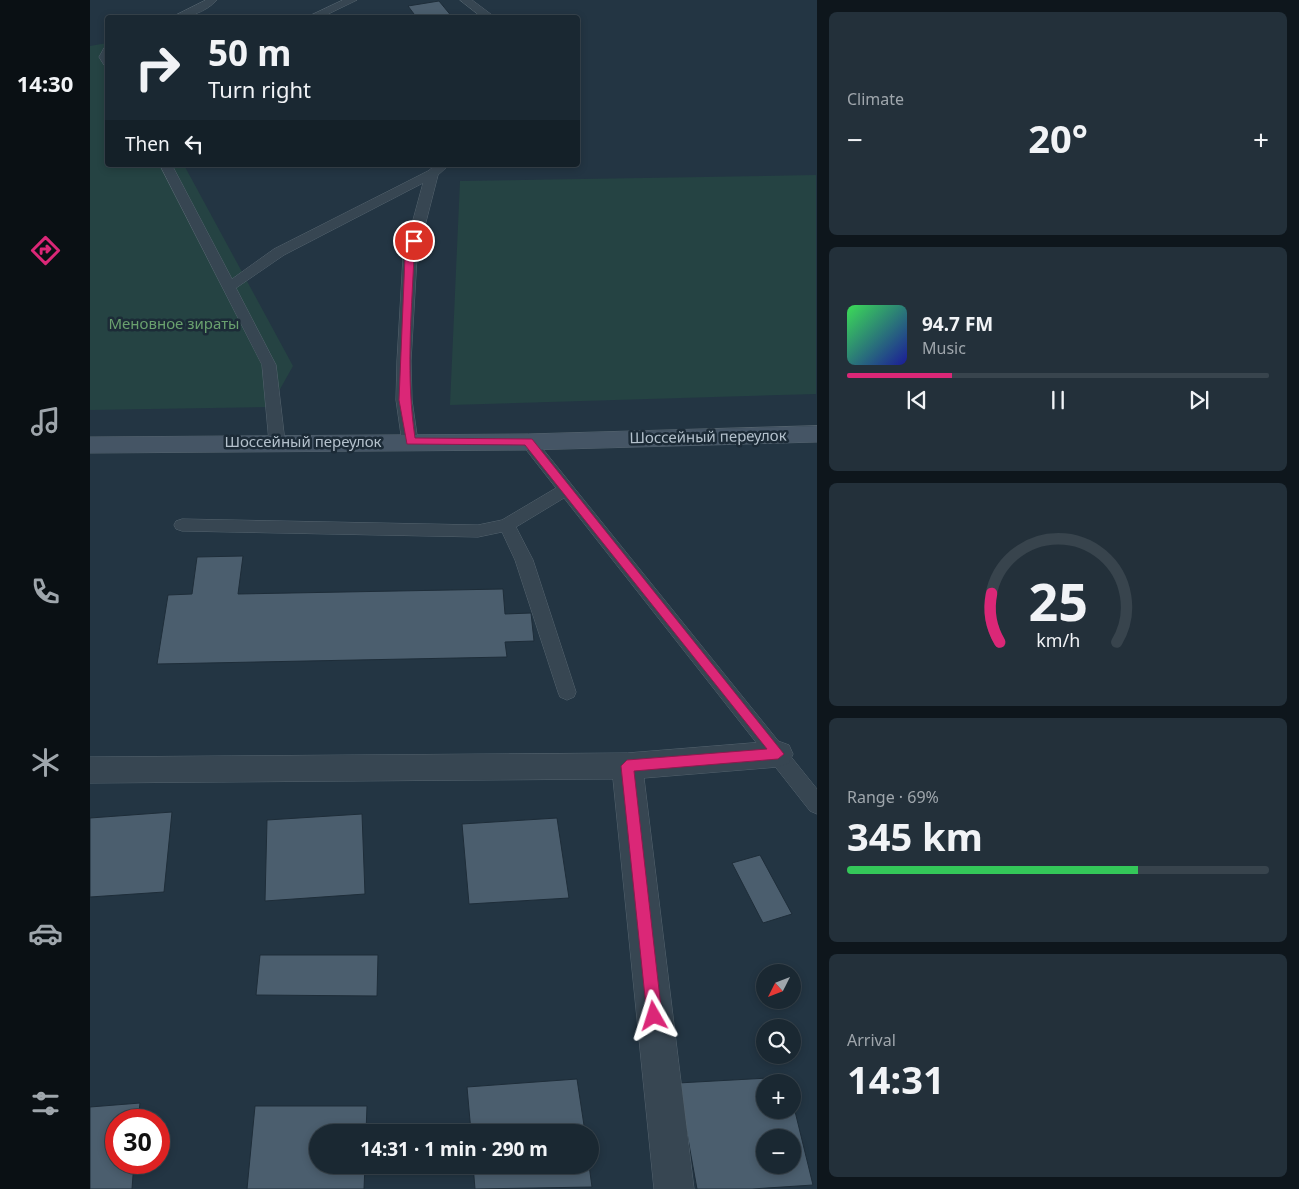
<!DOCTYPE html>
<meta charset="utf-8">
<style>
body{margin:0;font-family:"Noto Sans",sans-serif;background:#23303a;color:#f1f3f6;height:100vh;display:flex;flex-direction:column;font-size:19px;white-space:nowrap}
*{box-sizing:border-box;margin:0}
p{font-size:16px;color:#9fa6ac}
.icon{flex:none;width:28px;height:28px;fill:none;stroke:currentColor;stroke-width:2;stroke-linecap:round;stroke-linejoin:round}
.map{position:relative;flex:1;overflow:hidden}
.side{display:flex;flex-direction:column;gap:12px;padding:12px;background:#0e161c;width:482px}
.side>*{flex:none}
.banner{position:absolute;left:15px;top:15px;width:475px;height:152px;border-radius:5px;box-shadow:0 2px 8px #0003,0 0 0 1px #38444d;background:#1a2832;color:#f1f3f6;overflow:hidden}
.needle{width:32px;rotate:228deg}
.buttons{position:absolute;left:666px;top:964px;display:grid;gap:10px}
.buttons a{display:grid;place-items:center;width:45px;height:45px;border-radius:50%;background:#1a2832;box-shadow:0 2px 8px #0003,0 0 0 1px #38444d;font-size:25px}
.speed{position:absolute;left:15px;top:1109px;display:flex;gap:10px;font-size:25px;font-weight:700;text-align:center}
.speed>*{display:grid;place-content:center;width:65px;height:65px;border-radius:50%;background:#1a2832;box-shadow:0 2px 8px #0003,0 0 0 1px #38444d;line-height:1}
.speed .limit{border:8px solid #d22;background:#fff;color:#111}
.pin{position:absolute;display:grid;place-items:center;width:42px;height:42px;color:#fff;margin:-21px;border:2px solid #fff;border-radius:50%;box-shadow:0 1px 5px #0007}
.me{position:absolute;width:55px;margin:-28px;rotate:354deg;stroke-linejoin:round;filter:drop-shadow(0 0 4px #0008)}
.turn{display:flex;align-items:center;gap:18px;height:105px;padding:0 20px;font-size:22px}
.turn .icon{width:65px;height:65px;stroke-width:2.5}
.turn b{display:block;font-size:35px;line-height:42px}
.then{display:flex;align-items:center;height:48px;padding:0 20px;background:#0003;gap:10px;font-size:19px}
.big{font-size:38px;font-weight:700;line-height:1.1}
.side .card{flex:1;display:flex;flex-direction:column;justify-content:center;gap:8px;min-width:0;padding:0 18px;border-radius:8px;background:#23303a}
.side .dial{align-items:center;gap:0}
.dial svg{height:130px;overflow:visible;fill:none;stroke:#38444d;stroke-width:7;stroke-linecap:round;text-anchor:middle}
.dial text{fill:#f1f3f6;stroke:none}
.song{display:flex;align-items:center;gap:15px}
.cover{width:60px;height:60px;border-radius:8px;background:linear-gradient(135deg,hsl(130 70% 55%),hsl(240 70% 35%))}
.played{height:5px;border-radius:2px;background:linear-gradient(90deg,#db2777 25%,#38444d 25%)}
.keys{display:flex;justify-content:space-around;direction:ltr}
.heat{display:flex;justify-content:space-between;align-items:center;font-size:28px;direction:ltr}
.charge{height:8px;border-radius:4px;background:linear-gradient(90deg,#34c759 69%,#38444d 0)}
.trip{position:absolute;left:219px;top:1124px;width:290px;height:50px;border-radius:25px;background:#1a2832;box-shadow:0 2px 8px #0003,0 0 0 1px #38444d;font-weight:700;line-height:50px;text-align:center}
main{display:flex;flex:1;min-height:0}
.menu{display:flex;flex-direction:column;width:90px;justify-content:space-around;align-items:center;background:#0a1014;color:#9fa6ac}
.menu .icon{width:35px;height:35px}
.menu .on{color:#db2777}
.menu b{font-size:22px;color:#f1f3f6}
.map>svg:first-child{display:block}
.green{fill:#254343}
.building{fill:#4b5e6e;stroke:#1e2d39;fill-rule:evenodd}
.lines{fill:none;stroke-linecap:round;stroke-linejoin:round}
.service-casing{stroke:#55646f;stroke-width:1}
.minor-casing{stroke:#55646f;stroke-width:1}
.secondary-casing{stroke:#55646f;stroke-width:1}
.service{fill:#374652;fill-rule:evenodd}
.minor{fill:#374652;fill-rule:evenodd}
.secondary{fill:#455565;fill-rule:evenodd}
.route{fill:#db2777;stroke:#8e194d}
.labels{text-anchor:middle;stroke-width:5;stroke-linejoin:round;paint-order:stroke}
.park-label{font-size:15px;fill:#69a06e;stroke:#1c2b37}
.street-label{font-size:15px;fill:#b4c1cc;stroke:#1c2b37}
</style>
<main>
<nav class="menu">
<b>14:30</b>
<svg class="icon on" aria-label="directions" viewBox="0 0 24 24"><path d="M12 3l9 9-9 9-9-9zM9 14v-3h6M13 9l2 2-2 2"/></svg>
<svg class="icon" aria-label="music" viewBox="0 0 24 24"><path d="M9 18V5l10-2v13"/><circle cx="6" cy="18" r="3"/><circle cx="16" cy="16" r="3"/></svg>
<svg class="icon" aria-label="phone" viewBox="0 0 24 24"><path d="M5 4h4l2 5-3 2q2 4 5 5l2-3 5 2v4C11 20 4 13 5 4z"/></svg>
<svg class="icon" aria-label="climate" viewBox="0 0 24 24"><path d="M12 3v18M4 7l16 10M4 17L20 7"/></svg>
<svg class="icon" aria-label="car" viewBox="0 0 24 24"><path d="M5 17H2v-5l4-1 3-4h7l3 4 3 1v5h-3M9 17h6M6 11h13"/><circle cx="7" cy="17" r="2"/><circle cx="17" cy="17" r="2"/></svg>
<svg class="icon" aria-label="filters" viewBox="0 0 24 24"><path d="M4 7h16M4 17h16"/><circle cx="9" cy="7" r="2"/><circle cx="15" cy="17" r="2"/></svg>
</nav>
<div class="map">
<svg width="727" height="1189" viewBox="0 0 727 1189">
<rect width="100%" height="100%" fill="#233543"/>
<!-- green -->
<path class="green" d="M 17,43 L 18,165 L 94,165 L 203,366 L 180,407 L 0,410 L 0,46 Z
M 726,175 L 726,394 L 360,405 L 370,181 Z"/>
<!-- building -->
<path class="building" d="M 349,1 L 363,18 L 327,18 L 318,6 Z
M 153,556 L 148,594 L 413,589 L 415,614 L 441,613 L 444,641 L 415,642 L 417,657 L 67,664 L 78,595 L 102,594 L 107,557 Z
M 82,812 L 74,892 L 0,897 L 0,818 Z
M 272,814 L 275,894 L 175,901 L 177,820 Z
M 467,818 L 479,898 L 379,904 L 372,824 Z
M 670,855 L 702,914 L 673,923 L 642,863 Z
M 170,955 L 288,955 L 287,996 L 166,995 Z
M 697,1077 L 699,1082 L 675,1082 L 675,1110 L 702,1110 L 702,1099 L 723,1185 L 662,1189 L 607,1189 L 588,1083 ZM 675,1138 L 702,1138 L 702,1165 L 675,1165 Z
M 487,1079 L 495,1132 L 381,1132 L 377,1087 Z
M 50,1103 L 48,1120 L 26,1120 L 26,1162 L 44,1162 L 42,1189 L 0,1189 L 0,1107 Z
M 165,1106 L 277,1106 L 276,1132 L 228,1132 L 228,1165 L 275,1165 L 274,1189 L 157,1189 Z
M 383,1165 L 499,1165 L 502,1187 L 385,1189 Z"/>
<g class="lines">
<defs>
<path id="service" d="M 116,0 L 127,0 C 115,13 97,18 80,18 Z
M 253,0 L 267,0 L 230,18 L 215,18 Z
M 370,0 L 382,0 L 406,18 L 393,18 Z
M 18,47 L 18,66 L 14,65 L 9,57 L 14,48 Z
M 70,165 L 82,165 L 142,279 L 184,249 L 338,171 L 346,165 L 359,165 L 348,175 L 327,257 L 321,361 L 322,400 L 328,442 L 326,446 L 314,446 L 312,442 L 306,400 L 307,361 L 313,257 L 333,183 L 194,255 L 146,288 L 186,365 L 195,442 L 193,446 L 181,446 L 179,442 L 172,365 Z
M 438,437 L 444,438 L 727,789 L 727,814 L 720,811 L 474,498 L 426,527 L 443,560 L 486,692 L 484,697 L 477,700 L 470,697 L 468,692 L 425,560 L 412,532 L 388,537 L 92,531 L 86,529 L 84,525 L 86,521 L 92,519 L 388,525 L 412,520 L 466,488 L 430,442 L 432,438 Z"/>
<path id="minor" d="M 688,741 L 699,745 L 703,754 L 699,763 L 688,767 L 554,778 L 604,1189 L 564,1189 L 523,779 L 0,783 L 0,757 L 537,753 Z"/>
<path id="secondary" d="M 727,426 L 727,442 L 438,450 L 0,453 L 0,437 L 438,434 Z"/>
</defs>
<!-- service casing -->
<use href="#service" class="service-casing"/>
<!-- minor casing -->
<use href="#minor" class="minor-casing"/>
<!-- secondary casing -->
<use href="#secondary" class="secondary-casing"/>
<!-- service -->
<use href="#service" class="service"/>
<!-- minor -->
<use href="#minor" class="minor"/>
<!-- secondary -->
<use href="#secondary" class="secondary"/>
</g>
<!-- route -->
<path class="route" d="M 324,238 L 329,241 L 324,257 C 321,318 316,378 325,438 L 442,439 L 694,754 L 688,759 L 544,771 L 572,1016 L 570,1021 L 564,1023 L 559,1021 L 557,1016 L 531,766 L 537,760 L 677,749 L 435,445 L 317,444 L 309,400 L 315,257 L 320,241 Z"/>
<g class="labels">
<!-- park labels -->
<g class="park-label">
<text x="84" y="329">Меновное зираты</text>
</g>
<!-- street labels -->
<g class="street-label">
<text transform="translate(618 437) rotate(-1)" y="5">Шоссейный переулок</text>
<text x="213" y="447">Шоссейный переулок</text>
</g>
</g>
</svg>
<div class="buttons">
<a><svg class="needle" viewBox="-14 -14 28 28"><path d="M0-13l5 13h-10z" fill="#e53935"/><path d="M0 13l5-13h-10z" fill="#9fa6ac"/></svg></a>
<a><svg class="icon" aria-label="search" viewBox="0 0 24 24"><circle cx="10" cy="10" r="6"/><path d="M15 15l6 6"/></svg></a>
<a>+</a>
<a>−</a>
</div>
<div class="speed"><div class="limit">30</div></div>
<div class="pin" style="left:324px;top:241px;background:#d93025"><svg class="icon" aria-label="arrive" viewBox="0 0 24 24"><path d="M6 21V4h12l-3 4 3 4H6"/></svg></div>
<svg class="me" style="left:564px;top:1016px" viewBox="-20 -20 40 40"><path d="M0-17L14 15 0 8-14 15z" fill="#db2777" stroke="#fff" stroke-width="4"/></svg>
<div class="trip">14:31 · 1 min · 290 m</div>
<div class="banner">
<div class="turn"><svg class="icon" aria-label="right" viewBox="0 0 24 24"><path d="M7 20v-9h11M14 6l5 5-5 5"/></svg><div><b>50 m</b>Turn right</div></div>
<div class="then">Then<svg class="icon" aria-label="left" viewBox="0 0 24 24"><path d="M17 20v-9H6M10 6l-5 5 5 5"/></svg></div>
</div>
</div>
<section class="side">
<div class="card"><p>Climate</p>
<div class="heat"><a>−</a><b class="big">20°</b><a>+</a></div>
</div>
<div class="card">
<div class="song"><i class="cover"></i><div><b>94.7 FM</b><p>Music</p></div></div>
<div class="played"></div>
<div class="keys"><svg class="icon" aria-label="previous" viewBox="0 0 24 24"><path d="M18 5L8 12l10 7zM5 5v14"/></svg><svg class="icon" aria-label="pause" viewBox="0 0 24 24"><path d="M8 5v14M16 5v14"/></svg><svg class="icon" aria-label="next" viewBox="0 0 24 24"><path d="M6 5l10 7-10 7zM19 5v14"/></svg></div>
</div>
<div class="card dial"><svg viewBox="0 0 100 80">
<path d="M14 69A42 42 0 1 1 86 69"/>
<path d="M14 69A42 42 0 0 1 9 39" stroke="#db2777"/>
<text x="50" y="56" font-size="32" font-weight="700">25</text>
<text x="50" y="72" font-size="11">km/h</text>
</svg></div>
<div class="card"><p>Range · 69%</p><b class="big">345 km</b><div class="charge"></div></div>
<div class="card"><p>Arrival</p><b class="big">14:31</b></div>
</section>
</main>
